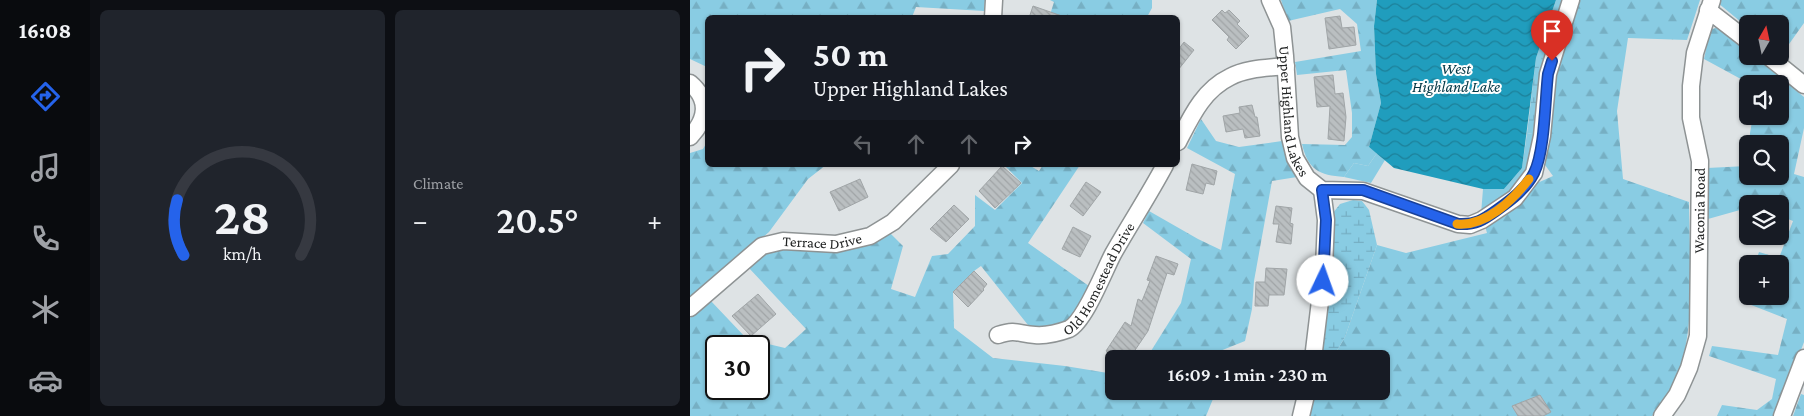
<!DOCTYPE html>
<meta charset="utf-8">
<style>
body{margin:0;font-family:"Crimson Pro",serif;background:#20242c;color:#f1f3f6;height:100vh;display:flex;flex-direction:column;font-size:19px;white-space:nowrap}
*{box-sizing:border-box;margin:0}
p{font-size:16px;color:#9ea1a6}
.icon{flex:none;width:28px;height:28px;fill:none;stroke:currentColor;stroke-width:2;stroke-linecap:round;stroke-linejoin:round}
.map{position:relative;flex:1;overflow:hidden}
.panel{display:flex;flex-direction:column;gap:10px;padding:10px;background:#0d0f14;width:600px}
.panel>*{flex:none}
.banner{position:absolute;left:15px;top:15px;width:475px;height:152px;border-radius:8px;box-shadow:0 1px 4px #0004;background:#171b24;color:#f1f3f6;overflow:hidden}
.needle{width:32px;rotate:9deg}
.tools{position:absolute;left:1049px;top:15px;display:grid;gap:10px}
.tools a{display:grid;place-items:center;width:50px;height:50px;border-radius:8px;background:#171b24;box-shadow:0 1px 4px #0004;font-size:25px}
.speed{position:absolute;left:15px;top:335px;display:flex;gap:10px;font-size:25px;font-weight:700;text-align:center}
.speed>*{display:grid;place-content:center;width:65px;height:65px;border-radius:50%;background:#171b24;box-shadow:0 1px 4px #0004;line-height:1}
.speed .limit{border:2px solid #111;border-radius:8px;background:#fff;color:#111}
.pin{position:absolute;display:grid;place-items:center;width:42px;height:42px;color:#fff;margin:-51px -21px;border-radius:50% 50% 50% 0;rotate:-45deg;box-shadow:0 0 5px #0007}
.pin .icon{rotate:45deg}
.me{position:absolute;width:55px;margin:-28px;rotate:3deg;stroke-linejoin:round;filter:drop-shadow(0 0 4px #0008)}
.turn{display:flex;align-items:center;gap:18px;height:105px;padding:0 25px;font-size:22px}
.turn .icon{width:65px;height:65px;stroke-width:2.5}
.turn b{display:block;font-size:35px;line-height:42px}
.lanes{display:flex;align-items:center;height:48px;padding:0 25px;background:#0003;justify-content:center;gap:25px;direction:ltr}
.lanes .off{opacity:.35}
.big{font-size:38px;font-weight:600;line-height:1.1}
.panel .tile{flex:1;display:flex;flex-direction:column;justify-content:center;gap:8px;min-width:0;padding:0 18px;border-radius:8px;background:#20242c}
.panel .dial{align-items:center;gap:0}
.dial svg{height:130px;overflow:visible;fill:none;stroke:#363941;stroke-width:7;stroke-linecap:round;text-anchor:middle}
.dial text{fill:#f1f3f6;stroke:none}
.heat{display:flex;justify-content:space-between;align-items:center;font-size:28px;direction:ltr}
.panel .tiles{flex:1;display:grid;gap:10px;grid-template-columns:repeat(2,1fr)}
.trip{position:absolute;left:415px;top:350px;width:285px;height:50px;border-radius:8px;background:#171b24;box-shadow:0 1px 4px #0004;font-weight:600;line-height:50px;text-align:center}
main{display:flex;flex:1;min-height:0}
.dock{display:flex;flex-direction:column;width:90px;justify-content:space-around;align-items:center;background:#090b0e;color:#9ea1a6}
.dock .icon{width:35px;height:35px}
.dock .selected{color:#2563eb}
.dock b{font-size:22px;color:#f1f3f6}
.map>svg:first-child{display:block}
.grass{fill:#89cce3}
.forest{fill:url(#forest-firs);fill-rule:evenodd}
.wetland{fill:url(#wetland-marsh)}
.water{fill:url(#water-waves)}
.building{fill:url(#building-back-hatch);stroke:#a0a5a7}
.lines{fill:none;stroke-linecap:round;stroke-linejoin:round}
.minor-casing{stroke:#8e9394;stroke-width:19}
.minor{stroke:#fff;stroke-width:16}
.route-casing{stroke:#184099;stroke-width:12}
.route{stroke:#2563eb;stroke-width:9}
.slow{stroke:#f59e0b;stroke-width:9}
.labels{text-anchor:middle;stroke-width:4;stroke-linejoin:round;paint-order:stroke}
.street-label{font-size:15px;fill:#222424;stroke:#fff}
.water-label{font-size:16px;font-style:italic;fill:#033846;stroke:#fff}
</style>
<main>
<nav class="dock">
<b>16:08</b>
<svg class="icon selected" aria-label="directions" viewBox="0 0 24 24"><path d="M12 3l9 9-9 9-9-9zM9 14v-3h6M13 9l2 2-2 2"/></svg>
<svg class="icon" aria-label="music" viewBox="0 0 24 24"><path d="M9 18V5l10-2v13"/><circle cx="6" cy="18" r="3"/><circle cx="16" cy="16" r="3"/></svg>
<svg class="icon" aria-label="phone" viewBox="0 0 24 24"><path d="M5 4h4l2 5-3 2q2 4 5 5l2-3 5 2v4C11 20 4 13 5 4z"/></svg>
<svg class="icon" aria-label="climate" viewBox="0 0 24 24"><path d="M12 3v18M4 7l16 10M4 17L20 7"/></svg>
<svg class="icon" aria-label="car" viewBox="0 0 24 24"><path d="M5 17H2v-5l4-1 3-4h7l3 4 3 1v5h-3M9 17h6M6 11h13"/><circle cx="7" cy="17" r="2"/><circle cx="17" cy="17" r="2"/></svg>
</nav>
<section class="panel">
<div class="tiles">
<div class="tile dial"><svg viewBox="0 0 100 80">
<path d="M14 69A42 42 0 1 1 86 69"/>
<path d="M14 69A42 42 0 0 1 10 35" stroke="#2563eb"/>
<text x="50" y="56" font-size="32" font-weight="700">28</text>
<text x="50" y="72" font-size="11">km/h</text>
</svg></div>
<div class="tile"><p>Climate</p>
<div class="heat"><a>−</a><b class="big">20.5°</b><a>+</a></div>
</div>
</div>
</section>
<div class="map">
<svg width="1114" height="416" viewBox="0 0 1114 416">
<defs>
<pattern id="forest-firs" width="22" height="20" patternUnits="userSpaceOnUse" patternTransform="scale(1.25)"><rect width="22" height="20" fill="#89cce3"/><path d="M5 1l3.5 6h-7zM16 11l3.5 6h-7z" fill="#76afc3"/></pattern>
<pattern id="wetland-marsh" width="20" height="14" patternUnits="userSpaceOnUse" patternTransform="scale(1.25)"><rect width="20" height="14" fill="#89cce3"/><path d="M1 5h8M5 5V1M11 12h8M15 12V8" fill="none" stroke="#76afc3"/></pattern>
<pattern id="water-waves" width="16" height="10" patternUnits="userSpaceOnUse" patternTransform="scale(1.25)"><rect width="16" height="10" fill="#209dbd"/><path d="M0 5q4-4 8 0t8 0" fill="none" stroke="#1c8099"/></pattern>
<pattern id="building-back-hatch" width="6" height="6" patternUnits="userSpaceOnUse" patternTransform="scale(1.25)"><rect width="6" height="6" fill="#babfc1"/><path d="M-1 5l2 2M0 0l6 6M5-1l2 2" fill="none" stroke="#a0a4a6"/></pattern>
</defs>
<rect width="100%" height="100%" fill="#dee3e5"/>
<!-- grass -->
<path class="grass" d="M 837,133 L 848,135 L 838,171 L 821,194 L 791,214 L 793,189 L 814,189 L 832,168 Z
M 687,153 L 695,160 L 681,183 L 654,177 L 664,163 L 678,166 Z"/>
<!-- forest -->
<path class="forest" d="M 0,0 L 295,0 L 294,11 L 226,7 L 222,17 L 18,18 L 17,67 L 0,59 Z
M 360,0 L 462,0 L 462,8 L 457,17 L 359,18 L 364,2 Z
M 591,0 L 687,0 L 684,26 L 686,74 L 691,103 L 679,147 L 687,153 L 678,166 L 664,163 L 654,177 C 629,175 618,170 612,144 L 655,145 L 662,137 L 662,113 L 656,70 L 607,75 L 605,62 L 671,51 L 667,24 L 650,9 L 598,21 Z
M 886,0 L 1010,0 L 997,40 L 938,38 L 927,111 L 933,179 L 999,202 C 999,255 1006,314 991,366 C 985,384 973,401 962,416 L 617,416 L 624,391 L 691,391 L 691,359 L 642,359 L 655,337 L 687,245 L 716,253 L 797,233 L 795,226 L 845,184 L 863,176 L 855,165 L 863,79 Z
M 1029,0 L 1114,0 L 1114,23 L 1092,54 L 1090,52 L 1090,24 L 1058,24 L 1057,27 L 1028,3 Z
M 1028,27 L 1057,51 L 1058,56 L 1064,56 L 1114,97 L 1114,128 L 1104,174 L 1114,177 L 1114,342 L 1099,382 L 1083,416 L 1027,416 L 1032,405 L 1067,410 L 1082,399 L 1086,379 L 1019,356 L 1022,346 L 1088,355 L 1097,319 L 1051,301 L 1057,284 L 1058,296 L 1090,296 L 1090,264 L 1065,264 L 1069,252 L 1089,258 L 1103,221 L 1090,216 L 1090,204 L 1058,204 L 1057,208 L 1018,219 L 1017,168 L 1057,166 L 1058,176 L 1090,176 L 1090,144 L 1060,144 L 1060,133 L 1063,116 L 1090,116 L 1090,84 L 1060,84 L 1014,59 L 1020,30 Z
M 511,119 L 526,141 L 549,147 L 592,141 L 596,157 L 607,177 L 582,181 L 564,281 L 562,309 L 555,341 L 530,351 L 527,359 L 456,359 L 491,303 L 501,259 L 453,223 L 459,211 L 508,239 L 531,250 L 545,174 L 497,148 Z
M 17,142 L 18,165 L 136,165 L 118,179 L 79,232 L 0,301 L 0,153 L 13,149 Z
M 314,165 L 339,165 L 349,171 L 353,165 L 390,165 L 338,243 L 406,291 L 381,328 L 346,335 L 291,266 L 284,271 L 263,292 L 264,328 L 303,358 L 375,366 L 424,374 L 424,391 L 537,391 L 542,396 L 525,394 L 516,416 L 0,416 L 0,318 L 20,300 L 57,339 L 95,348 L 116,329 L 58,267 L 76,251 L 95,247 L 147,251 L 184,243 L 199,232 L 213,246 L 201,289 L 225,297 L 242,256 L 258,254 L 285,226 L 285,195 L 305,210 L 332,183 ZM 26,346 L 69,346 L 69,389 L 26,389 Z
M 1111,394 L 1114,395 L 1114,416 L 1103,416 Z"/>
<!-- wetland -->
<path class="wetland" d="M 866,0 L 876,0 L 848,135 L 837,133 L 846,58 Z
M 663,200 L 672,201 L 679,210 L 687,245 L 655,337 L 642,359 L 630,359 L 643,213 L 650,204 Z"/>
<!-- water -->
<path class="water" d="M 687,0 L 866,0 L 846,58 L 832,168 L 814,189 L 793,189 L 704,168 L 679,147 L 691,103 L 686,74 L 684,26 Z"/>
<!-- building -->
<path class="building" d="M 343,6 L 372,16 L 372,18 L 339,18 Z
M 532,10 L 535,13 L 539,10 L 550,21 L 547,24 L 559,36 L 546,49 L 537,40 L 539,37 L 522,20 Z
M 650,16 L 652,28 L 664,27 L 666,45 L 639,49 L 635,18 Z
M 494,42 L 504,50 L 488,70 L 488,50 Z
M 643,75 L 645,94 L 653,93 L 656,117 L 654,141 L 638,139 L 640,106 L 627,107 L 624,77 Z
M 562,105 L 565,117 L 567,117 L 570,136 L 555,138 L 553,129 L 536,132 L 533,116 L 550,113 L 549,107 Z
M 502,164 L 527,171 L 524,185 L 516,183 L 513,194 L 496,190 Z
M 312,166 L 331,183 L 305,208 L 289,191 Z
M 170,179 L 178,197 L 149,211 L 140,192 Z
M 396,182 L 411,192 L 393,216 L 380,206 Z
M 264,205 L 279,219 L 256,242 L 240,229 Z
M 586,206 L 602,208 L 600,223 L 603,224 L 601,244 L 586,242 L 589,224 L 583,224 Z
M 383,227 L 401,236 L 390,257 L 372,249 Z
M 466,256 L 488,264 L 484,275 L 477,273 L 458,331 L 439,359 L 428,359 L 416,351 L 435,322 L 441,326 L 448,299 L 452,301 L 460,281 L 457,280 Z
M 576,268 L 597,269 L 594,295 L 579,295 L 578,306 L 565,306 L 566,282 L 575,282 Z
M 284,271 L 297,284 L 293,289 L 294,290 L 278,307 L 263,292 Z
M 68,294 L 86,314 L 61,336 L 42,316 Z
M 850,395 L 861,412 L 853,416 L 828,416 L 822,406 Z"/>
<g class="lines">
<defs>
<g id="minor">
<path id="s1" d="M 580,0 L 592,27 L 595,56 L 600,137 L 605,158 L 617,178 L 632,190 L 673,191 L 768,224 L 780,225 L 792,220 L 825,198 L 844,173 L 852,136 L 858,74 L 881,0"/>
<path d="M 1018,10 L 1058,41"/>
<path d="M 303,18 L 304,0"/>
<path d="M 1078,56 L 1114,85"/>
<path d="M 0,83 C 20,100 17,119 0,137"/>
<path d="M 488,142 C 501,117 513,90 540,77 C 556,68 578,68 596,66"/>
<path id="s2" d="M 0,308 L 72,246 L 93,241 L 146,244 L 180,236 L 203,222 L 261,165"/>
<path id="s3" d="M 308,335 C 327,329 328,334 345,335 C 357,336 368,333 379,329 C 395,321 414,271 423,254 C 440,224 459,195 475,165"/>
<path d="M 623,359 L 634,268 L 636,220 L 632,190"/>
<path d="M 611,416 L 617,391"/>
<path id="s4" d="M 972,416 L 987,395 L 999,368 L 1008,336 L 1010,161 L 1001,118 L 1001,86 L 1005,53 L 1022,0"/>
<path d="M 1092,416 L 1114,358"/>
</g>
</defs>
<!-- minor casing -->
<use href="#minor" class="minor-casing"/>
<!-- minor -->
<use href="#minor" class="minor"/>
</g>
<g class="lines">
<defs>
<path id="route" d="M 633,281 L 636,220 L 632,190 L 673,190 L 768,224 C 786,225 793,220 807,210 C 821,200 836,189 844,173 C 855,151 855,99 858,74 L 862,61"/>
</defs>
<!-- route casing -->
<use href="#route" class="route-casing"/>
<!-- route -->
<use href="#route" class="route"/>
<!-- slow -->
<path class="slow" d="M 767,224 C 795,227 823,200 839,179"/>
</g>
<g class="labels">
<!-- street labels -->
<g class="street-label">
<text dy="5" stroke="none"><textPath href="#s1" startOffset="115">Upper Highland Lakes</textPath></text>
<text dy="5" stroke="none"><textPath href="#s4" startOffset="214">Waconia Road</textPath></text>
<text dy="5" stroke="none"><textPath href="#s2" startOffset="156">Terrace Drive</textPath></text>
<text dy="5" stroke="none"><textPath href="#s3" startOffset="131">Old Homestead Drive</textPath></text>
</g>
<!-- water labels -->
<g class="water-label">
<text x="766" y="74">West<tspan x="766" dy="18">Highland Lake</tspan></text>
</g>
</g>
</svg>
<div class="tools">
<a><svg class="needle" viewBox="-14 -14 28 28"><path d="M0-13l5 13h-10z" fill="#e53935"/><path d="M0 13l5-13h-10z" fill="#9ea1a6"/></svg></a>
<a><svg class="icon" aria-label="sound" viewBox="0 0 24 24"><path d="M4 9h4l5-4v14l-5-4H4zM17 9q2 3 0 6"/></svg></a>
<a><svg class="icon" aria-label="search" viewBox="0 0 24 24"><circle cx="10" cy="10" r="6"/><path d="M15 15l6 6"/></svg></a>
<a><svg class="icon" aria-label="layers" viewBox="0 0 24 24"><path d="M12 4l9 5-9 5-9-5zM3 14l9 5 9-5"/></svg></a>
<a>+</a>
</div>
<div class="speed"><div class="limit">30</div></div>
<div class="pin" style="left:862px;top:61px;background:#d93025"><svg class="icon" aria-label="arrive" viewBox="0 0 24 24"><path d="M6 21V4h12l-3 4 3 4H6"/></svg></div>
<svg class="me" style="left:633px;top:281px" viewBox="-20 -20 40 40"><circle r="19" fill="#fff"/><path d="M0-13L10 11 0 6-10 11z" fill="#2563eb"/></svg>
<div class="trip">16:09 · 1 min · 230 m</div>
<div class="banner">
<div class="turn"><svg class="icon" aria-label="right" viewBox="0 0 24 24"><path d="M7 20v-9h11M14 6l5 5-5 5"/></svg><div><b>50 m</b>Upper Highland Lakes</div></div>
<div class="lanes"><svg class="icon off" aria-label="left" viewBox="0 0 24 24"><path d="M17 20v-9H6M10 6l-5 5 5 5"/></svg><svg class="icon off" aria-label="ahead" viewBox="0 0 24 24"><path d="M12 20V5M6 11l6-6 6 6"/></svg><svg class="icon off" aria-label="ahead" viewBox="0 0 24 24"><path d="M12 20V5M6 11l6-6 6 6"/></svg><svg class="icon" aria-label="right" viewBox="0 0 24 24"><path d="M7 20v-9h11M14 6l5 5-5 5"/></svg></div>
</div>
</div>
</main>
